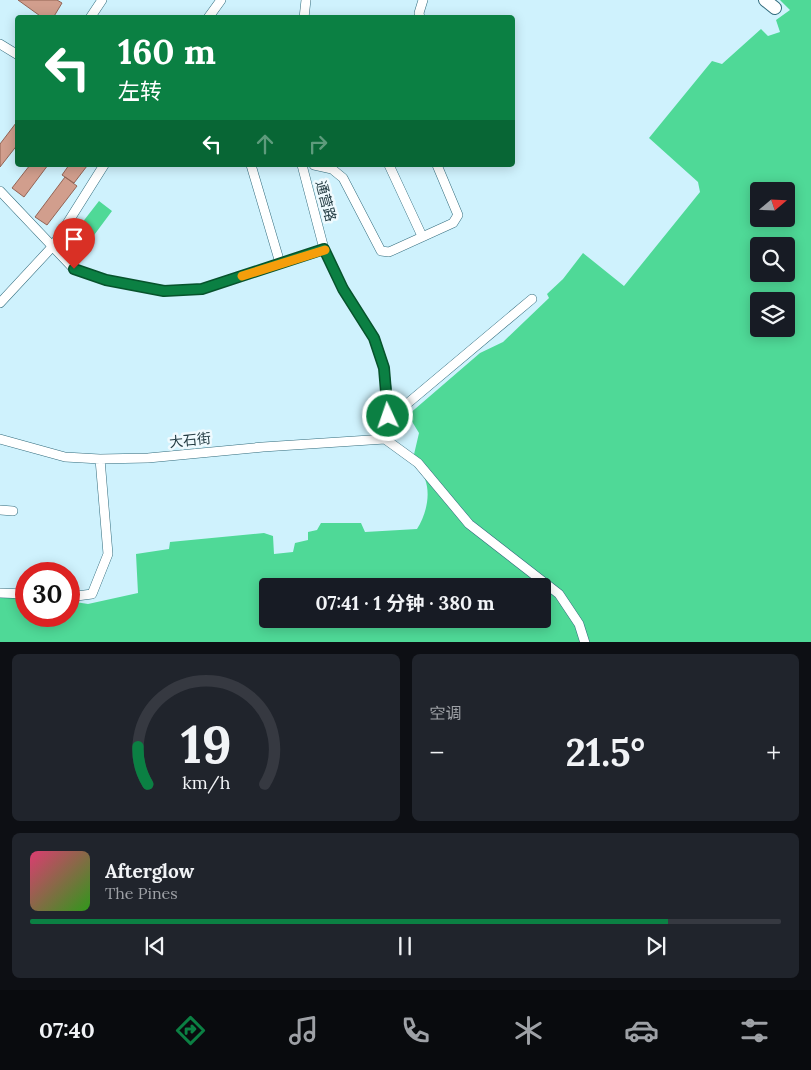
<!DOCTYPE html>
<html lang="zh">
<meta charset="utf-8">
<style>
body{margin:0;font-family:Lora,"Noto Sans SC",serif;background:#20242c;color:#f1f3f6;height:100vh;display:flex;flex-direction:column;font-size:19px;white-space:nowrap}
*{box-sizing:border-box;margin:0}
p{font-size:16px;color:#9ea1a6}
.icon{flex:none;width:28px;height:28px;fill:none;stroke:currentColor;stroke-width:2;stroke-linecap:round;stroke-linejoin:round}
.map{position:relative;height:642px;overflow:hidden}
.sheet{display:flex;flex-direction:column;gap:12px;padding:12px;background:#0d0f14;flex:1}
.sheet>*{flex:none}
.hud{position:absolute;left:15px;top:15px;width:500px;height:152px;border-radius:5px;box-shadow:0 2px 12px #0003;background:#0b8043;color:#fff;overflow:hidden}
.needle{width:32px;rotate:71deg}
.buttons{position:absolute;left:750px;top:182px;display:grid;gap:10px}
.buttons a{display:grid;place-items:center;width:45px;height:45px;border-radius:5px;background:#171b24;box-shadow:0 2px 12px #0003;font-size:25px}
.speed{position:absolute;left:15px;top:562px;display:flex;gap:10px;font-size:25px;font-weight:700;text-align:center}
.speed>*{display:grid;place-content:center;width:65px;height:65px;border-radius:50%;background:#171b24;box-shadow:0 2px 12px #0003;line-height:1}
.speed .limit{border:8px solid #d22;background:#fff;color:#111}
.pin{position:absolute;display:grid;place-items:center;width:42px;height:42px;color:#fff;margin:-51px -21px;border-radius:50% 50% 50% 0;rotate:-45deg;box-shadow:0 0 5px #0007}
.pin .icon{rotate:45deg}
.me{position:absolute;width:55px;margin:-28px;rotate:357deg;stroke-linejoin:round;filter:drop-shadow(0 0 4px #0008)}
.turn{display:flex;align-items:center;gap:18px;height:105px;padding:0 20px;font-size:22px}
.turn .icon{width:65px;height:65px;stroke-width:2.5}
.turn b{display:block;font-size:35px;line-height:42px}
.lanes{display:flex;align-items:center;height:48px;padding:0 20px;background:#0003;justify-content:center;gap:25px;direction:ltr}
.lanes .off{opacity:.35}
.big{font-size:38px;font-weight:700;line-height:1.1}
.sheet .card{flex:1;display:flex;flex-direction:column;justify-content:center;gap:8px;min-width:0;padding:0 18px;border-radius:8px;background:#20242c}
.sheet .dial{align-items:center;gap:0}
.dial svg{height:130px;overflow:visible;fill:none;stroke:#363941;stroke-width:7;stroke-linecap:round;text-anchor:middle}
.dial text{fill:#f1f3f6;stroke:none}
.song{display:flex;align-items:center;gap:15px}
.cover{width:60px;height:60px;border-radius:8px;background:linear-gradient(135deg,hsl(340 70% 55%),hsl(110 70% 35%))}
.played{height:5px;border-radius:2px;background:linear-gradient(90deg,#0b8043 85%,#363941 85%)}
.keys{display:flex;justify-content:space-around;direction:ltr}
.heat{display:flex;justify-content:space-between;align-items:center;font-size:28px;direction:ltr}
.sheet .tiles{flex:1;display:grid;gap:12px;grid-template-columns:1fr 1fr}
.card:last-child{grid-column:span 2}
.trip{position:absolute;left:259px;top:578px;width:292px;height:50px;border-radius:5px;background:#171b24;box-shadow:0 2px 12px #0003;font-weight:700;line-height:50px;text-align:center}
.tab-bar{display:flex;height:80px;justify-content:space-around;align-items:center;background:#090b0e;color:#9ea1a6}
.tab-bar .icon{width:35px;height:35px}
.tab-bar .on{color:#0b8043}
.tab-bar b{font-size:22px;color:#f1f3f6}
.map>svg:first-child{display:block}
.forest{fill:#4fd997;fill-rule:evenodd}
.building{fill:#d19e8d;stroke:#936455}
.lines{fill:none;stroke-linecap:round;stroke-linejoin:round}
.street-casing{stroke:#326c7d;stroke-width:10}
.secondary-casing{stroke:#326c7d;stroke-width:14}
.street{stroke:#fff;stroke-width:9}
.secondary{stroke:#fff;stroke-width:12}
.route-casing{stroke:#07532c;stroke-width:12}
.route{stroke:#0b8043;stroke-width:9}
.slow{stroke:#f59e0b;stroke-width:9}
.labels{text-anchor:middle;stroke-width:5;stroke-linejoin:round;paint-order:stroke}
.street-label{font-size:14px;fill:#253d44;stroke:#effafe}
</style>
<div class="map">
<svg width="811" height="643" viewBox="0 0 811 643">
<rect width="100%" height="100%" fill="#cff2fd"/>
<!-- forest -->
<path class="forest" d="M 780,0 L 811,0 L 811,642 L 0,643 L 0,597 L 26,597 L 26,616 L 69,616 L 69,601 L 88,604 L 138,593 L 136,554 L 169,549 L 170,542 L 264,533 L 273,536 L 274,554 L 293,552 L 295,543 L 308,540 L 308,532 L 317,530 L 321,523 L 361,523 L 365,532 L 417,529 C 426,515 431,495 425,479 C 422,473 416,468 412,463 L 419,433 L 408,415 L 480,353 L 503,342 L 549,298 L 547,294 L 563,279 L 583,253 L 624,286 L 700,192 L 698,182 L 649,138 L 712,61 L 722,64 L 761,29 L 768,36 L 780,32 L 776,20 L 790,10 ZM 759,191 L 786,191 L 786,219 L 759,219 ZM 759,246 L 786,246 L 786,274 L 759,274 ZM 759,301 L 786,301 L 786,329 L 759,329 ZM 268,586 L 542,586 L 542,619 L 268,619 Z
M 99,201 L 112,211 L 77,258 L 64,246 Z"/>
<!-- building -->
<path class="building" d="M 18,0 L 57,0 L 62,3 L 53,18 L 43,18 Z
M 16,123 L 18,125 L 18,144 L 0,167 L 0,144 Z
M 30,165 L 48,165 L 24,197 L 12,188 Z
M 69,165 L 87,166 L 74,183 L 62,175 Z
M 65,177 L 77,186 L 47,225 L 35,217 Z"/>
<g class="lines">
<defs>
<path id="street" d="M 90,18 L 102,0
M 208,18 L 221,0
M 304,18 L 306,0
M 420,18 L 419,13 L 423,0
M 0,44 L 18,55
M 251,165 L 280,263
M 302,165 L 324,249 L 343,289 L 374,338 L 384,368 L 389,409 L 385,439
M 314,165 L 332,169 L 343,178 L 381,251 L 389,252 L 453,223 L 458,215 L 437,165
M 389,165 L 422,236
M 0,191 L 74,269 L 106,280 L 164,291 L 202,289 L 324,249
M 0,303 L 53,246 L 104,165
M 388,417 L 408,403 L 532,299
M 0,439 L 65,457 L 100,459 L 148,458 L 263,447 L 385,439
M 385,439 L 418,463 L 469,524 L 559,594 L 579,624 L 585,643
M 0,510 L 13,511
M 0,593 L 26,594
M 69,597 L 92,594 L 108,554 L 100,459"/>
<path id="secondary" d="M 765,0 L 775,8"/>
</defs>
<!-- street casing -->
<use href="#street" class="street-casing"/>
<!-- secondary casing -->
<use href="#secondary" class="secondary-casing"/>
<!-- street -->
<use href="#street" class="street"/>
<!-- secondary -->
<use href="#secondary" class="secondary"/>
</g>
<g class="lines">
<defs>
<path id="route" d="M 74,269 L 106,280 L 164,291 L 202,289 L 324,249 L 343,289 L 374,338 L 384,368 L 388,416"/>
</defs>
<!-- route casing -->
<use href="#route" class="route-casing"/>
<!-- route -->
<use href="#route" class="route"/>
<!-- slow -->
<path class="slow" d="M 242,276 L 325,250"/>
</g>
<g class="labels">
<!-- street labels -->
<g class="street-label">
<text transform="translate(326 201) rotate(75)" y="5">通营路</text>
<text transform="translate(190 440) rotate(-6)" y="5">大石街</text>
</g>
</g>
</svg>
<div class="buttons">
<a><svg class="needle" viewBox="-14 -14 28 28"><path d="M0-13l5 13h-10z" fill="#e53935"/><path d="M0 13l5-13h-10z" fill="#9ea1a6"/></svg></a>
<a><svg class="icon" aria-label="search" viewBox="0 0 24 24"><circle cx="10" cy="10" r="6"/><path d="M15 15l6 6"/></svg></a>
<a><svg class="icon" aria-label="layers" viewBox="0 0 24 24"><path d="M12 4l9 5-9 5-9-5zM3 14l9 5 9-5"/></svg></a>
</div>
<div class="speed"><div class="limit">30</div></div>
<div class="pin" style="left:74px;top:269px;background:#d93025"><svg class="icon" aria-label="arrive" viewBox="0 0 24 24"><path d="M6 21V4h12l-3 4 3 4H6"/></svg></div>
<svg class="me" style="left:388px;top:416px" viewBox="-20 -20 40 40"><circle r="17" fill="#0b8043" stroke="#fff" stroke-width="3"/><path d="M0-11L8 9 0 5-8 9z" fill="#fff"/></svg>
<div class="trip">07:41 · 1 分钟 · 380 m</div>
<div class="hud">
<div class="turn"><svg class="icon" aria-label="left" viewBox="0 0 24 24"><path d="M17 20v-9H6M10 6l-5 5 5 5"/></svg><div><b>160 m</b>左转</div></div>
<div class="lanes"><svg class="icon" aria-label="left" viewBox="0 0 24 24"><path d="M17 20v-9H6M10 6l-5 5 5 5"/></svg><svg class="icon off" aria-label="ahead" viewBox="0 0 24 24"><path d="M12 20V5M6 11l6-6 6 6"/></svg><svg class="icon off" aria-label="right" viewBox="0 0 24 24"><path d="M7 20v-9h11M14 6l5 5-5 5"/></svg></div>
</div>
</div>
<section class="sheet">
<div class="tiles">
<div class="card dial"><svg viewBox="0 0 100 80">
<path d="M14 69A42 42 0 1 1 86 69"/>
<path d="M14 69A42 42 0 0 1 8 46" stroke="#0b8043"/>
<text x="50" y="56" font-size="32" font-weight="700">19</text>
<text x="50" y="72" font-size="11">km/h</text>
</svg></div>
<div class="card"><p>空调</p>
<div class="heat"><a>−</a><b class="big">21.5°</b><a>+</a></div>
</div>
<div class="card">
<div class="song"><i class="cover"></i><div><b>Afterglow</b><p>The Pines</p></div></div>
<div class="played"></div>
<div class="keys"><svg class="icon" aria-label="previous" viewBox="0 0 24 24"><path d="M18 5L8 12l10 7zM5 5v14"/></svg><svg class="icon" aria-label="pause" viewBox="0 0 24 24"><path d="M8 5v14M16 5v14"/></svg><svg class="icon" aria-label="next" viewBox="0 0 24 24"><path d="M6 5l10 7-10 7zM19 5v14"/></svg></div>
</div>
</div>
</section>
<nav class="tab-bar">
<b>07:40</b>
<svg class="icon on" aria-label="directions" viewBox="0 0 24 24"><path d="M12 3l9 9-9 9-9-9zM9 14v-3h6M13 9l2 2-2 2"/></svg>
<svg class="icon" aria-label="music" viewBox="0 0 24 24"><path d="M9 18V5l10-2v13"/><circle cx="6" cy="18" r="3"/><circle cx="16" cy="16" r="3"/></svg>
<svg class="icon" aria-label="phone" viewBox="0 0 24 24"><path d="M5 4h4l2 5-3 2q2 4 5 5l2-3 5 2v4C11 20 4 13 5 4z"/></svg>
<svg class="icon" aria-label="climate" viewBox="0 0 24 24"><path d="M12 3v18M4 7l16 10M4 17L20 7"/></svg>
<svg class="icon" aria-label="car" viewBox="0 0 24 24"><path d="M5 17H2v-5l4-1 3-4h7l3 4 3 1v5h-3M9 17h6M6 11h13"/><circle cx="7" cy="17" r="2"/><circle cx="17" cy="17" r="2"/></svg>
<svg class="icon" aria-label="filters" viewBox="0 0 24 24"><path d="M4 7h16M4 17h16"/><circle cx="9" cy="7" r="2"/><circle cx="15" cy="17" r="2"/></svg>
</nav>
